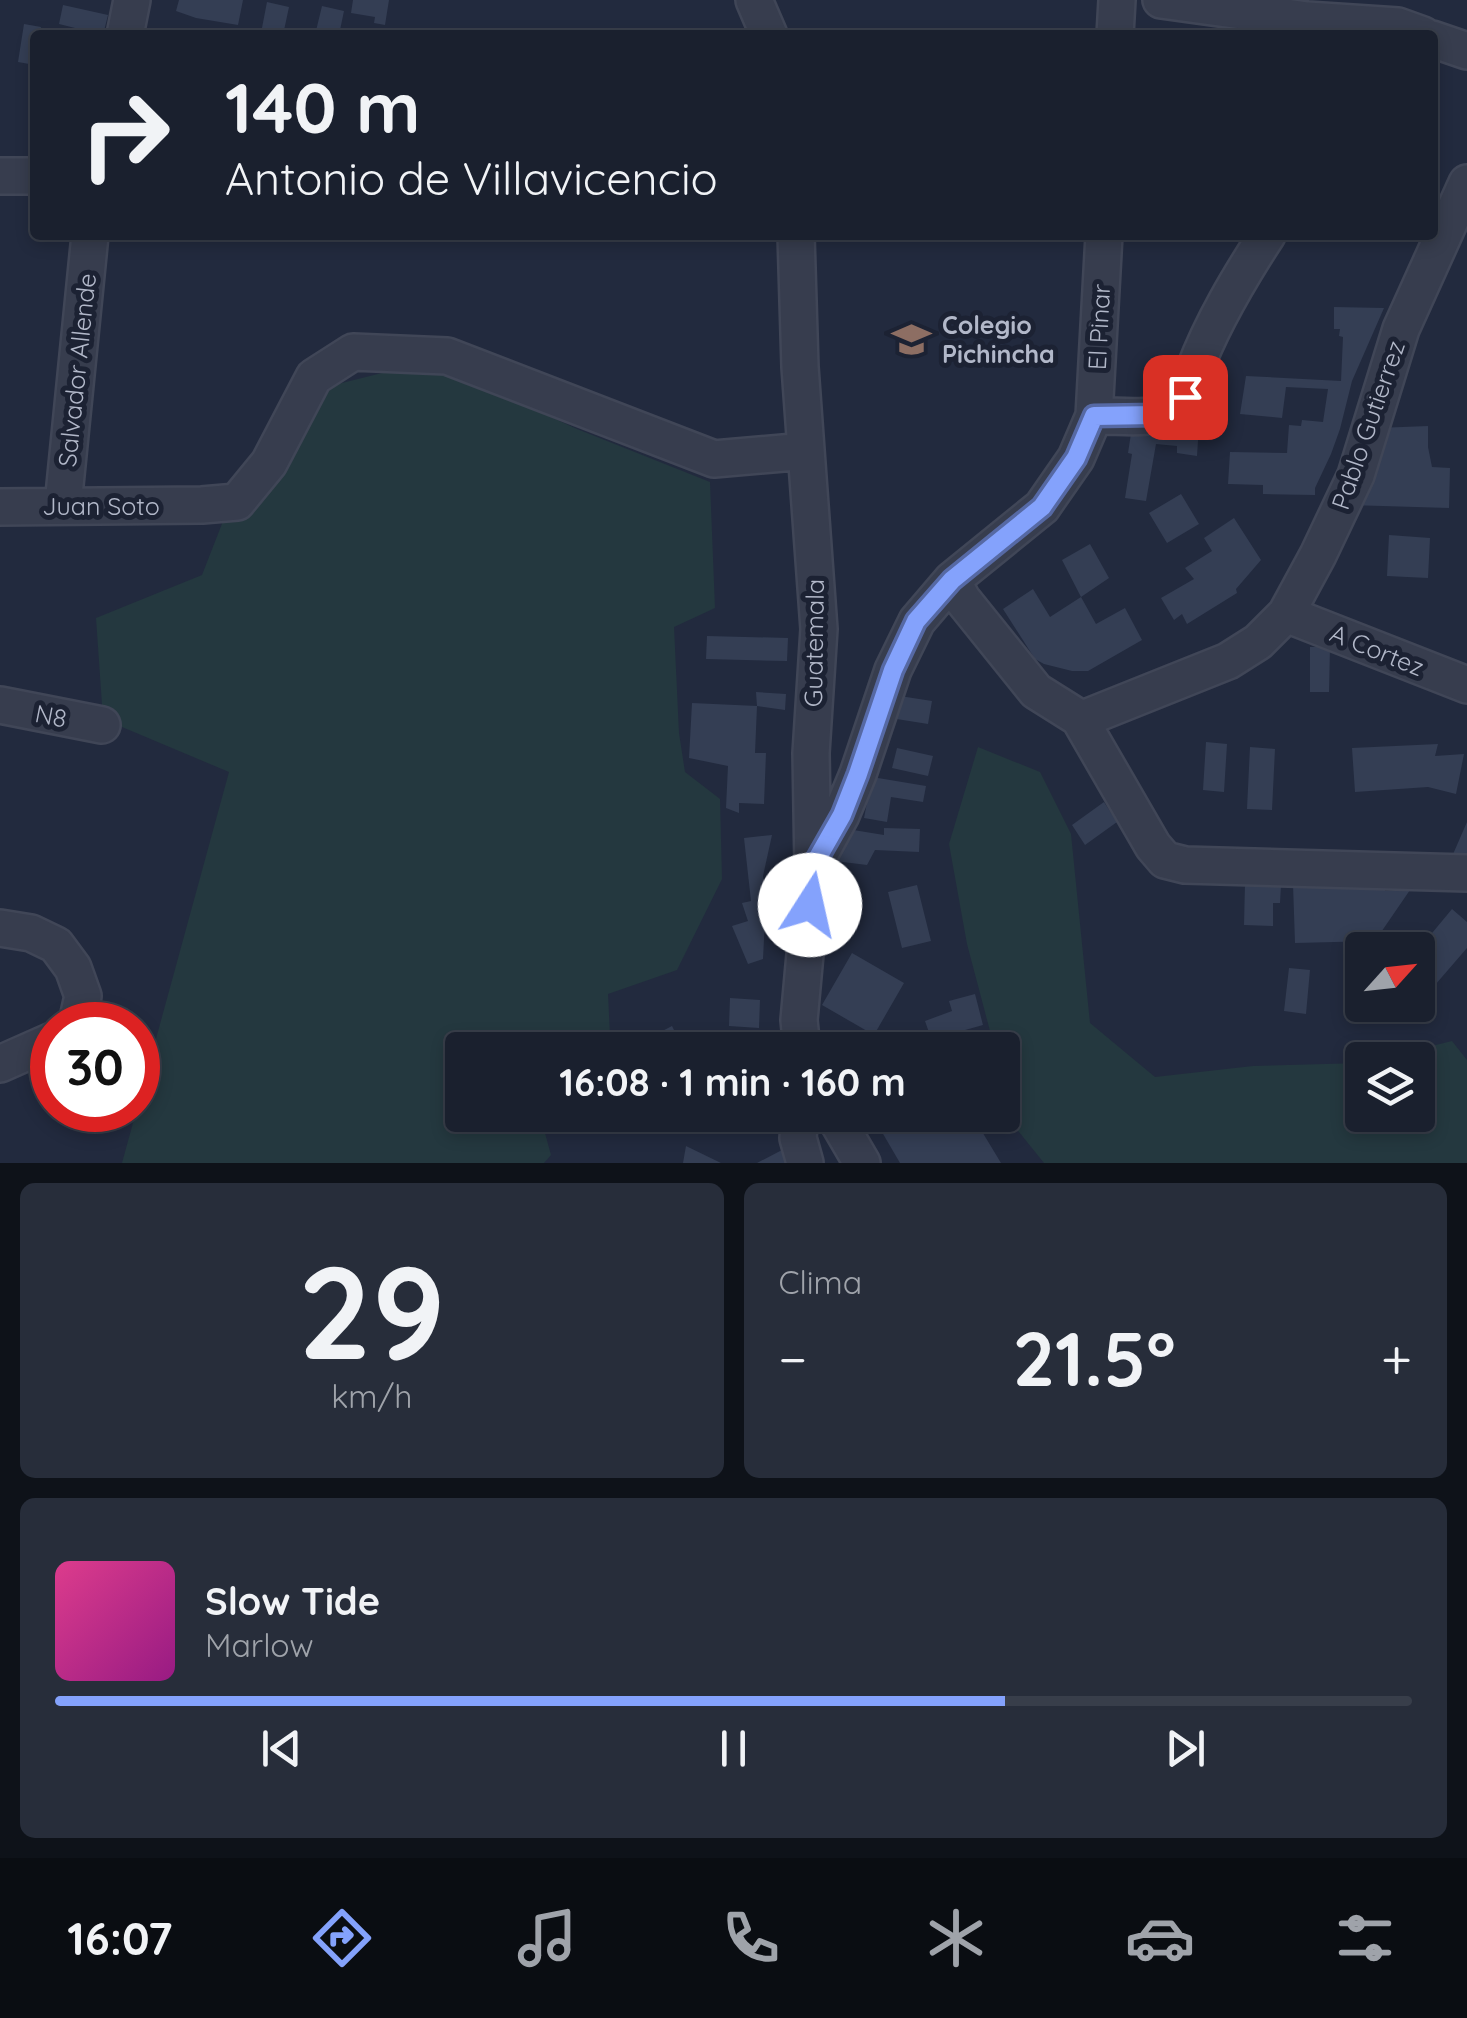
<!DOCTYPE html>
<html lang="es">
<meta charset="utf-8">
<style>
body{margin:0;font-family:Quicksand,sans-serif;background:#272d3a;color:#f1f3f6;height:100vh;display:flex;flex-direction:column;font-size:38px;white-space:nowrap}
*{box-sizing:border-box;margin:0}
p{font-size:32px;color:#9fa3aa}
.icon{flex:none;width:55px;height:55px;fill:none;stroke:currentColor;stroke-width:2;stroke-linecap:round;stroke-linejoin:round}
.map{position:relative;height:1163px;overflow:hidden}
.side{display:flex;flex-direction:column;gap:20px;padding:20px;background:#0e1219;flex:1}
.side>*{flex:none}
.guide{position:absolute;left:30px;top:30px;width:1408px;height:210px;border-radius:10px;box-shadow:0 5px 15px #0003,0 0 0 2px #383e4a;background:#1a202e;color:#f1f3f6;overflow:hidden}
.needle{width:65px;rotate:63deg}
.buttons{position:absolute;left:1345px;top:932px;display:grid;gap:20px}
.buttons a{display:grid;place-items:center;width:90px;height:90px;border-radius:10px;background:#1a202e;box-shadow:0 5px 15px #0003,0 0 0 2px #383e4a;font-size:50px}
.speed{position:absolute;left:30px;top:1002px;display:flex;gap:20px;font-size:50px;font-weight:700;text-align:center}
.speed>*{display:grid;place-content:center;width:130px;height:130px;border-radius:50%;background:#1a202e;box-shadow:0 5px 15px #0003,0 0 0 2px #383e4a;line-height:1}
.speed .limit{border:15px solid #d22;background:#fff;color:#111}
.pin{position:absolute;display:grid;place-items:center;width:85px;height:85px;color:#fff;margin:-42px;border-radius:20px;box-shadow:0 5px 15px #0006}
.me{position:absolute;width:110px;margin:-55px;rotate:10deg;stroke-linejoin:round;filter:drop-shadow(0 0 8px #0008)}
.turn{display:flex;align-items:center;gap:35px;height:210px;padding:0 30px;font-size:45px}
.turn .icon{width:130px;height:130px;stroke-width:2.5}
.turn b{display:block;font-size:70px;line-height:85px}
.big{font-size:75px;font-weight:800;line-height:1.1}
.side .tile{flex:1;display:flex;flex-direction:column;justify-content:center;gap:15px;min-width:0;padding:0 35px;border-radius:15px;background:#272d3a}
.side .dial{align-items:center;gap:0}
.dial b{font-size:130px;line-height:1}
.song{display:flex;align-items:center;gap:30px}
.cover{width:120px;height:120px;border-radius:15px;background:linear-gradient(135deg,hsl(330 70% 55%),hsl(310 70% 35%))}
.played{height:10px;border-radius:5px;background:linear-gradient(90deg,#84a2fc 70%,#383e4a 70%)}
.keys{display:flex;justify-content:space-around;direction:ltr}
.heat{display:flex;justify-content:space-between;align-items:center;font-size:55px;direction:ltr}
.side .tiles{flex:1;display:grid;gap:20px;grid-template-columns:1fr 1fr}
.tile:last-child{grid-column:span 2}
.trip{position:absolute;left:445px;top:1032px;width:575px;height:100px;border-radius:10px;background:#1a202e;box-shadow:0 5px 15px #0003,0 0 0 2px #383e4a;font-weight:800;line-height:100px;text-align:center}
.tab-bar{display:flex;height:160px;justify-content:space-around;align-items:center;background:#0a0d12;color:#9fa3aa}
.tab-bar .icon{width:70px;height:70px}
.tab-bar .current{color:#84a2fc}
.tab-bar b{font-size:45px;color:#f1f3f6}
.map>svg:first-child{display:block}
.green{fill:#24383f}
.building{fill:#343e54}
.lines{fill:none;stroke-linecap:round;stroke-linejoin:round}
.minor-casing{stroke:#404657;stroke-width:40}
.minor{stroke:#373d4e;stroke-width:35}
.route-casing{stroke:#5669a4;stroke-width:25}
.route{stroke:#84a2fc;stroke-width:18}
.labels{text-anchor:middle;stroke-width:10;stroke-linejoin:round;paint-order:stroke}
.poi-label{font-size:25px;font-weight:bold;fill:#b2b8c9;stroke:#1c2233;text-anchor:start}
.street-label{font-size:25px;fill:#b2b8c9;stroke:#1c2233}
</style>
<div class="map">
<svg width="1467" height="1163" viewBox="0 0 1467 1163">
<rect width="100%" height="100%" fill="#222a3e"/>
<!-- green -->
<path class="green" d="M 430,361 L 577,429 L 710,482 L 715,608 L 674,627 L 679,733 L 685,772 L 720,799 L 722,879 L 677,970 L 608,994 L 610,1036 L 598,1050 L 462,1050 L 462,1115 L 540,1115 L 551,1155 L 544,1163 L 122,1163 L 229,772 L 103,719 L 96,618 L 202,575 L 225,516 L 334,385 Z
M 978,747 L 1040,772 L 1071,834 L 1090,1023 L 1155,1077 L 1253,1066 L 1362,1063 L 1362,1115 L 1418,1115 L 1418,1060 L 1376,1060 L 1452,1041 L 1467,1060 L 1467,1163 L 1044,1163 L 1015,1127 L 1003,1079 L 1002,1050 L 995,1050 L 967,944 L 949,844 Z"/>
<!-- building -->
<path class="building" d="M 179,0 L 243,0 L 238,25 L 196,18 L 176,11 Z
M 353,0 L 389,0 L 385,25 L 374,23 L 375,17 L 351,13 Z
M 267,2 L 289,7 L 283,35 L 261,33 Z
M 63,5 L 108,15 L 103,35 L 59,24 Z
M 322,6 L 344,11 L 339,35 L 315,35 Z
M 24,24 L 41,27 L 40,35 L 35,35 L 35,65 L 18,62 Z
M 1334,307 L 1384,308 L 1352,381 L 1340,429 L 1331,454 L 1315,488 L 1315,495 L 1263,494 L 1263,485 L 1228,484 L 1230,452 L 1287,453 L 1289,425 L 1301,426 L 1302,420 L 1323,422 L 1328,389 L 1286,387 L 1282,418 L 1240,414 L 1246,376 L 1341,381 L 1343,337 L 1339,336 L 1340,329 L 1334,329 Z
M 1201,396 L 1197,456 L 1177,453 L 1177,446 L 1156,444 L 1146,501 L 1125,498 L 1132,454 L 1128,453 L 1132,427 Z
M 1428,426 L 1428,447 L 1432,467 L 1450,468 L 1449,508 L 1349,505 L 1377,428 Z
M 1181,494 L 1199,524 L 1167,543 L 1149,513 Z
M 1234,518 L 1261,560 L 1236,589 L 1237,593 L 1187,624 L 1182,614 L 1174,620 L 1161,598 L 1194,579 L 1185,568 L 1212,551 L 1204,538 Z
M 1389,535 L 1430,538 L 1428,578 L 1387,576 Z
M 1090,544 L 1109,578 L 1081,597 L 1062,560 Z
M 1033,589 L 1050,617 L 1081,597 L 1096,624 L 1125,608 L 1142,640 L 1088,671 L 1072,671 L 1044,664 L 1035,659 L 1003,609 Z
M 707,636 L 788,638 L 787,661 L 706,659 Z
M 1310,647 L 1330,647 L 1329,692 L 1310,692 Z
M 756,692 L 786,694 L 785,710 L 757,706 L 755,753 L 766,753 L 764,804 L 739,803 L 739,813 L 726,808 L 728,766 L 689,758 L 692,703 L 757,706 Z
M 887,694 L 932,701 L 928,724 L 884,717 Z
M 1206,742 L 1227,744 L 1224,792 L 1203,790 Z
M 1438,744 L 1435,756 L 1464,754 L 1456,794 L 1428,787 L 1355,792 L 1352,748 Z
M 1250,747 L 1275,749 L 1272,810 L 1247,809 Z
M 897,748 L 933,756 L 928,776 L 892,768 Z
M 872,777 L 926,786 L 923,802 L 891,797 L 887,822 L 864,818 Z
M 1104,802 L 1117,822 L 1085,845 L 1072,825 Z
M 1467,822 L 1467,866 L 1447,868 Z
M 841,828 L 884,835 L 884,828 L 920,829 L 919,852 L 875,850 L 867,865 L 827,860 Z
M 772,835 L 763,876 L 766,899 L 763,959 L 748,964 L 732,926 L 748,921 L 742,903 L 751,901 L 744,838 Z
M 1385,881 L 1385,891 L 1410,890 L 1375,941 L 1295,943 L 1293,884 Z
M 1245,884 L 1281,885 L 1280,903 L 1273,903 L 1273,926 L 1244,925 Z
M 917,885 L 931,941 L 902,948 L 888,892 Z
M 1452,909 L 1467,922 L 1467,948 L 1429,992 L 1418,982 L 1418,950 Z
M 819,917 L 847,917 L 847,940 L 818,940 Z
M 852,953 L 904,983 L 874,1035 L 822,1005 Z
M 1289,968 L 1310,970 L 1306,1014 L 1284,1011 Z
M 975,994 L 983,1025 L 958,1032 L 967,1050 L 935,1050 L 925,1021 L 952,1011 L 949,1001 Z
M 730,998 L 760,1000 L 759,1028 L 729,1026 Z
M 672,1026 L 684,1050 L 651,1050 L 645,1040 Z
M 687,1115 L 733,1115 L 725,1133 Z
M 872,1115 L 972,1115 L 1001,1163 L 900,1163 Z
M 686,1146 L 721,1163 L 683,1163 Z
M 782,1150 L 789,1163 L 757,1163 Z"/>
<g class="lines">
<defs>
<path id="minor" d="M 754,0 L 769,35
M 1161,0 L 1307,20 L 1398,26 L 1423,35
M 125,35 L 132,0
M 1115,35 L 1117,0
M 1432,39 L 1467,51
M 0,176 L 35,176
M 796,235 L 800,367 L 819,629 L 811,753 L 813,867 L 799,1020 L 802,1050
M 1094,416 C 1118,415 1149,421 1171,410 C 1186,402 1188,386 1194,371 C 1212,323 1239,278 1267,235
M 63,505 L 90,235
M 0,507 L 202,505 L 237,502 L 269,463 L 314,377 L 353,352 L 447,356 L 714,459 L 806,451
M 952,580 L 962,599 L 1036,691 L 1079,718 L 1153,846 L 1165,860 L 1185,865 L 1467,873
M 1286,614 L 1467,685
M 0,705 L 102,725
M 1079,718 L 1088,717 L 1228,661 L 1258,642 L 1286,614 L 1318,555 L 1356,475 L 1401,329 L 1467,183
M 813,866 L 841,815 L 858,774 L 893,670 L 917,621 L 952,580 L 1042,507 L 1076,458 L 1094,416 L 1104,235
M 0,928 L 31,933 L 56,945 L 73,968 L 83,996 L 77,1023 L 75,1025
M 0,1064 L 52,1041
M 800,1115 L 798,1138 L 805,1163
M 834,1115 L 862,1163"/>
</defs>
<!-- minor casing -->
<use href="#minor" class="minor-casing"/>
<!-- minor -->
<use href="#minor" class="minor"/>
</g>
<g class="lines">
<defs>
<path id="route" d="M 810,905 L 813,866 L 842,815 L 858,774 L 893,670 L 916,621 L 952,580 L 1042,507 L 1076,458 L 1094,416 L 1155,415 L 1173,409 L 1185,397"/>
</defs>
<!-- route casing -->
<use href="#route" class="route-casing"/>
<!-- route -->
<use href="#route" class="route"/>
</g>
<!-- icons -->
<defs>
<symbol id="school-bare" viewBox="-9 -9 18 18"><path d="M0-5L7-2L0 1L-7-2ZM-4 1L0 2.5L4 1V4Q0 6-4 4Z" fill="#8d6e63" stroke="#1c2233" stroke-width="2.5" paint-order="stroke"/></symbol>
</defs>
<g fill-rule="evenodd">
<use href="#school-bare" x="884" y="312" width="55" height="55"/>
</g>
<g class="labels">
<!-- poi labels -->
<g class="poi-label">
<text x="942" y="334">Colegio<tspan x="942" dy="29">Pichincha</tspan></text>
</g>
<!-- street labels -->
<g class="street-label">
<text transform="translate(1099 327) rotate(-87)" y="9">El Pinar</text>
<text transform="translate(77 370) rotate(-84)" y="9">Salvador Allende</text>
<text transform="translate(1368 425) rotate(-71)" y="9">Pablo Gutierrez</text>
<text x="101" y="515">Juan Soto</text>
<text transform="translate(814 643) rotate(-89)" y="9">Guatemala</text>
<text transform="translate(1377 650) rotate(22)" y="9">A Cortez</text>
<text transform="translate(51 716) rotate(11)" y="9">N8</text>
</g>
</g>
</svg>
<div class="buttons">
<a><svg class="needle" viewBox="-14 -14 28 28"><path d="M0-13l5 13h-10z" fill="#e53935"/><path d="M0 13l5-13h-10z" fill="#9fa3aa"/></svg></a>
<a><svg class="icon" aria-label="layers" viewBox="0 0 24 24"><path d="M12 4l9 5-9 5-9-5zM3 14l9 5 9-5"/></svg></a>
</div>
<div class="speed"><div class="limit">30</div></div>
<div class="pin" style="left:1185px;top:397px;background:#d93025"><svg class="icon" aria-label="arrive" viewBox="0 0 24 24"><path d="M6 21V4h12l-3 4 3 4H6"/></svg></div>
<svg class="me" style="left:810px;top:905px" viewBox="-20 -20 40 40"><circle r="19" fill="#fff"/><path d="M0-13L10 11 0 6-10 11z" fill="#84a2fc"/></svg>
<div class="trip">16:08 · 1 min · 160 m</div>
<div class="guide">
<div class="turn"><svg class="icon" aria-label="right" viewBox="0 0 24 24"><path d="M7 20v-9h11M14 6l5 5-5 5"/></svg><div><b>140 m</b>Antonio de Villavicencio</div></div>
</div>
</div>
<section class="side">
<div class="tiles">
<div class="tile dial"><b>29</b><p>km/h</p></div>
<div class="tile"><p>Clima</p>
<div class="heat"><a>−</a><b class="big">21.5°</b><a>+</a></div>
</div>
<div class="tile">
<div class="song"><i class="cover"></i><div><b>Slow Tide</b><p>Marlow</p></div></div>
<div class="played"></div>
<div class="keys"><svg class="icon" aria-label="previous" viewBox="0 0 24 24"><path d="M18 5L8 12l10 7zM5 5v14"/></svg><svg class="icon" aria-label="pause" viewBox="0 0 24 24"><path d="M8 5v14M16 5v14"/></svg><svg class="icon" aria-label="next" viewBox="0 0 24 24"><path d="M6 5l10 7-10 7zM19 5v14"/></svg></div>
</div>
</div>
</section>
<nav class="tab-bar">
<b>16:07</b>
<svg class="icon current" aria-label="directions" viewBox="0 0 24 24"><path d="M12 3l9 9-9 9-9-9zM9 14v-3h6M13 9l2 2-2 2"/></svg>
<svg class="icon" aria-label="music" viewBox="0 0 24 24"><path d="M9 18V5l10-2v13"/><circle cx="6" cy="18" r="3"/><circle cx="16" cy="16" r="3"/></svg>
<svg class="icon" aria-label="phone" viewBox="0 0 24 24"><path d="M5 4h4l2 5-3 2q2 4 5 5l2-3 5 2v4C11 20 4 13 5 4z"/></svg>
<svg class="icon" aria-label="climate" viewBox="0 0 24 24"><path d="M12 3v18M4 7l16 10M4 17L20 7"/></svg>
<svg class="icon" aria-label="car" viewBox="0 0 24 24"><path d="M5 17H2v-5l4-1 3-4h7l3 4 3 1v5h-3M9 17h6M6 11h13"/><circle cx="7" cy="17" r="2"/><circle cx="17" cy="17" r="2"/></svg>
<svg class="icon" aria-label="filters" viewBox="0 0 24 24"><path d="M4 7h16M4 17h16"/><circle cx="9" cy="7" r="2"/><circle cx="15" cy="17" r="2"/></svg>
</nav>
